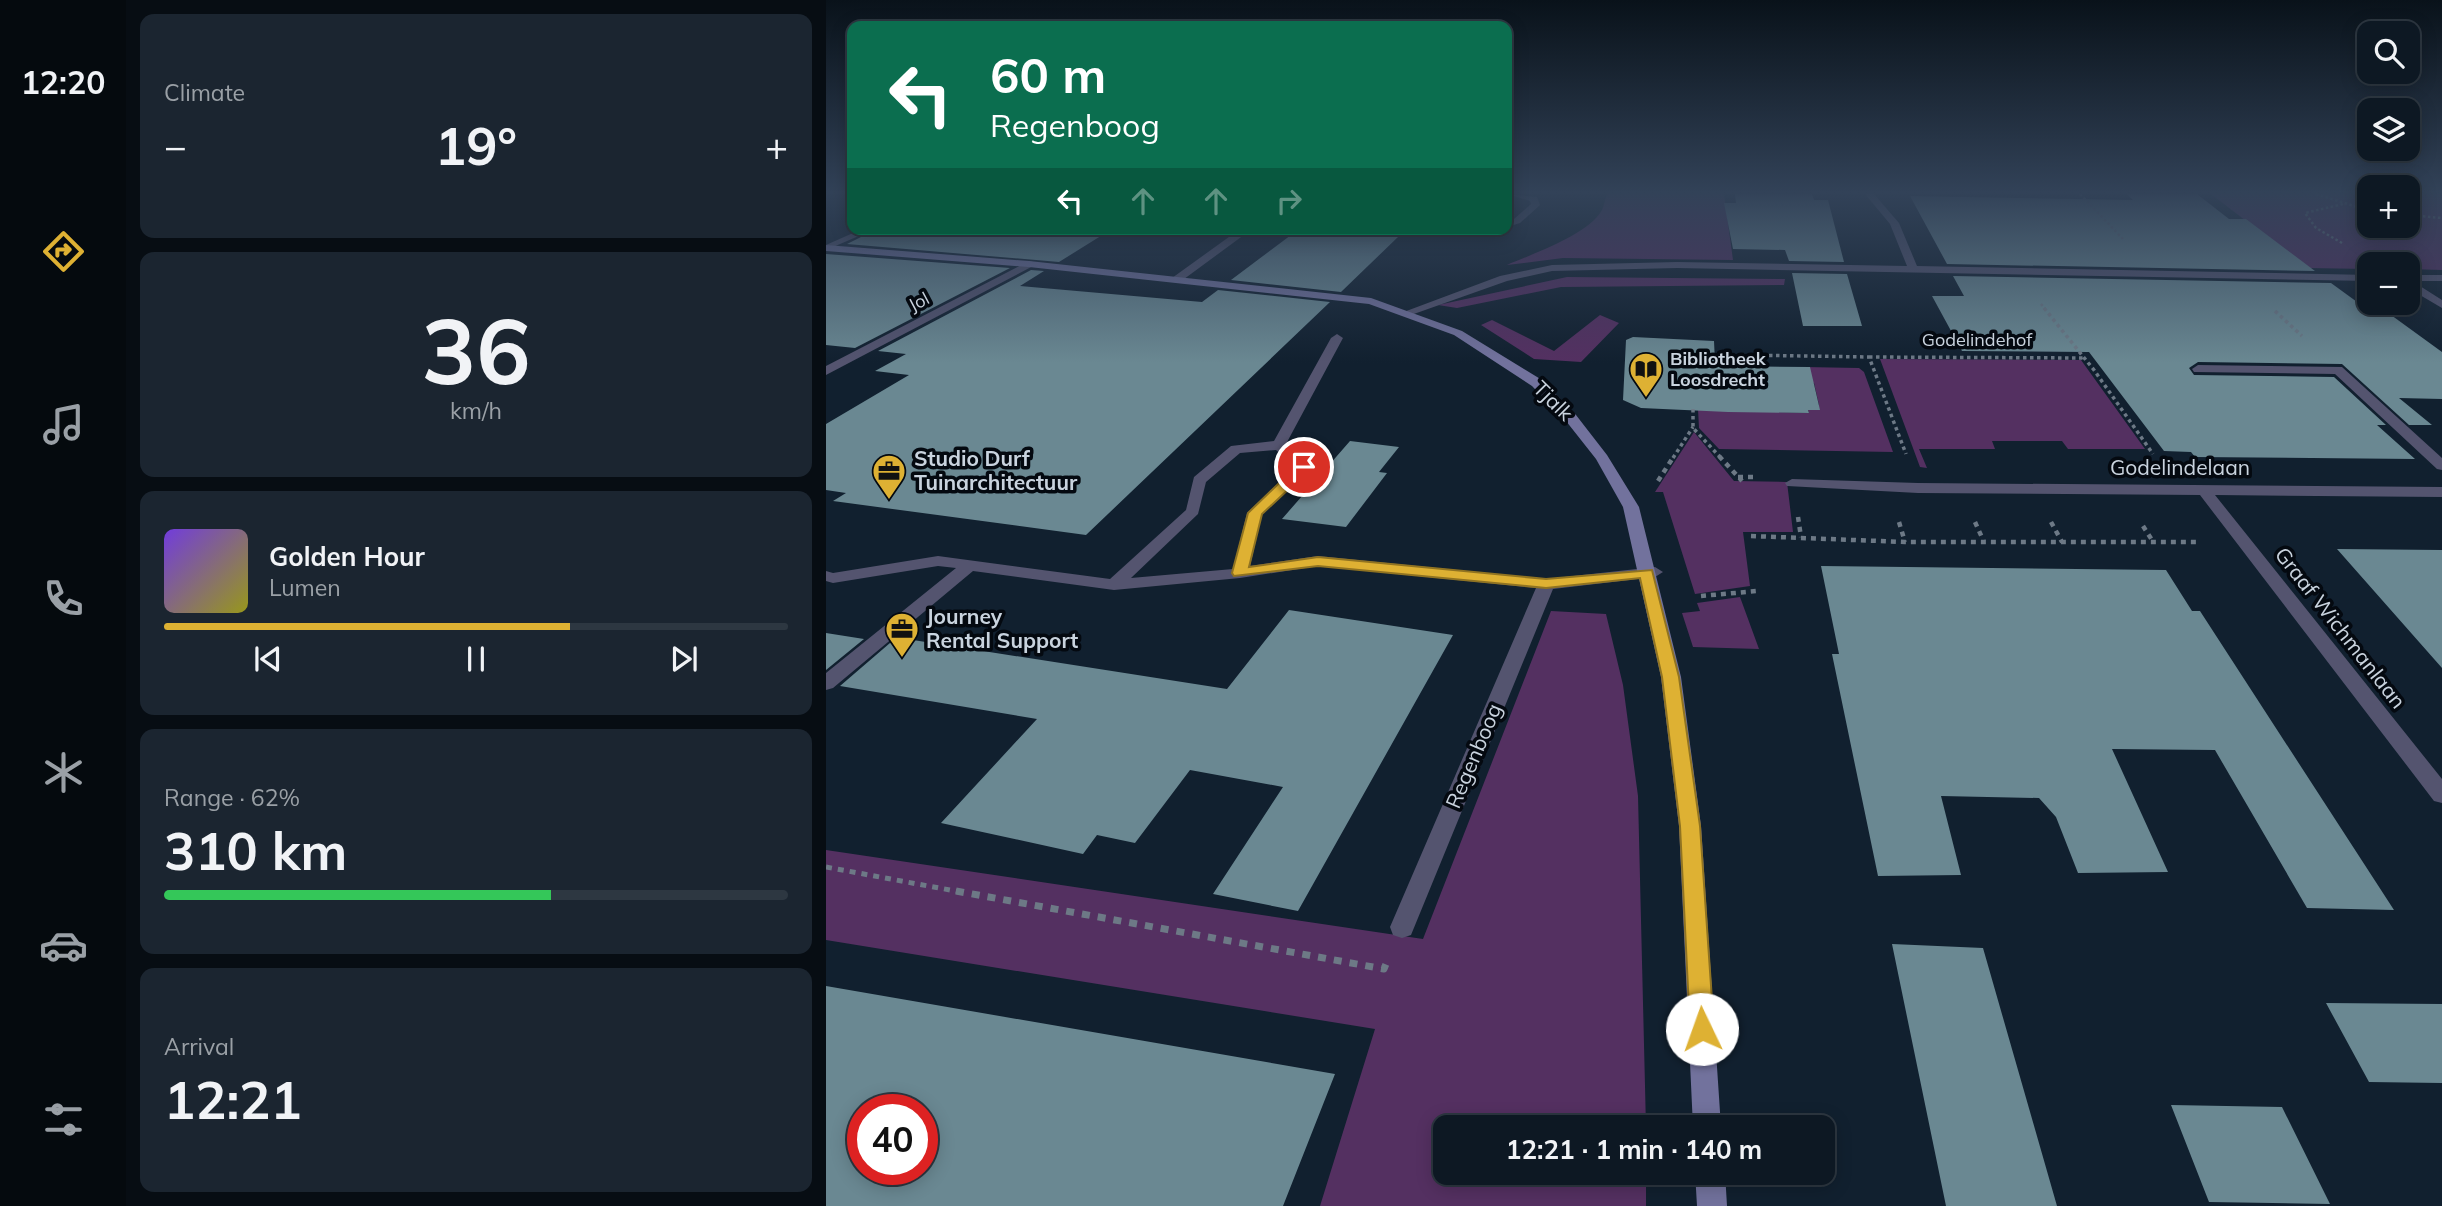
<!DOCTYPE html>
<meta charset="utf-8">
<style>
body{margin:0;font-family:Mulish,sans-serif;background:#1b2530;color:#f1f3f6;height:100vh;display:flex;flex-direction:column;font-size:26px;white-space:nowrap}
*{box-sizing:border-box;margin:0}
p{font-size:23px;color:#9aa0a6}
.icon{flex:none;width:38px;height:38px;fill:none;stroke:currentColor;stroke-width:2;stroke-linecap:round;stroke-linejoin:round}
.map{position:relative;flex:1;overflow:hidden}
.side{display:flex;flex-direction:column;gap:14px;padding:14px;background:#070d13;width:700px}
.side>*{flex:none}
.top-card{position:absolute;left:21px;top:21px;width:665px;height:214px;border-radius:14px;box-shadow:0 4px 18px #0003,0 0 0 2px #2d3741;background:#0b6e4f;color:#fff;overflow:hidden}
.controls{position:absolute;left:1531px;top:21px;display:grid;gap:14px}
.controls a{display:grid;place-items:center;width:63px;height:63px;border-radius:14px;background:#0d1823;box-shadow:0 4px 18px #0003,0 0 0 2px #2d3741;font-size:35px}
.speed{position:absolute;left:21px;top:1094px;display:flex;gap:14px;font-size:35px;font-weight:700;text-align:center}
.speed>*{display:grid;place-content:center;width:91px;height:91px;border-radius:50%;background:#0d1823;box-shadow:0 4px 18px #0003,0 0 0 2px #2d3741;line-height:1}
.speed .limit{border:10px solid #d22;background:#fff;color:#111}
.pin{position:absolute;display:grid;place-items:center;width:60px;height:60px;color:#fff;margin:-30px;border:4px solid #fff;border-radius:50%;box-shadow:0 2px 7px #0007}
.me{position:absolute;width:77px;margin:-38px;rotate:357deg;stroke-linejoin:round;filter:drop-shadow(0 0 5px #0008)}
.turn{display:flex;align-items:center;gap:24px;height:147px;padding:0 28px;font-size:32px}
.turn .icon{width:91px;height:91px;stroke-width:2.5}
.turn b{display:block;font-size:49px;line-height:60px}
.lanes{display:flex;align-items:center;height:66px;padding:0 28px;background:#0003;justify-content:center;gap:35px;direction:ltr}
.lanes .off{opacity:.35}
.big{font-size:52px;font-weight:700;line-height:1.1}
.side .tile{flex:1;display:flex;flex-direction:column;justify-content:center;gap:10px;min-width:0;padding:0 24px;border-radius:14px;background:#1b2530}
.side .dial{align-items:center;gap:0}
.dial b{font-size:91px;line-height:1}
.song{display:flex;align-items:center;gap:21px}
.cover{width:84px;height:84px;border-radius:10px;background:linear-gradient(135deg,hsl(260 70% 55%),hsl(60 70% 35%))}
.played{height:7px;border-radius:4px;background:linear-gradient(90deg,#deb133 65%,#2d3741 65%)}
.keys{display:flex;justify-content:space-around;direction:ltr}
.heat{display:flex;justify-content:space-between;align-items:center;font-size:38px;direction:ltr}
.charge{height:10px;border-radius:5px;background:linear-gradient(90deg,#34c759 62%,#2d3741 0)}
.trip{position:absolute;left:607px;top:1115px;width:402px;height:70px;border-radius:14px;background:#0d1823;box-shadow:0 4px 18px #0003,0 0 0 2px #2d3741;font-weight:700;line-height:70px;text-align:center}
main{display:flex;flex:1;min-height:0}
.tab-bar{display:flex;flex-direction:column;width:126px;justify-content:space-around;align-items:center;background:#050a0e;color:#9aa0a6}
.tab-bar .icon{width:49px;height:49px}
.tab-bar .selected{color:#deb133}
.tab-bar b{font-size:32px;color:#f1f3f6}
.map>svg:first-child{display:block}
.green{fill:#543061}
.building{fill:#6a8892;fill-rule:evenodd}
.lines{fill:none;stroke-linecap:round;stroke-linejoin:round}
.path-far4{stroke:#6d7986;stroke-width:2.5;stroke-dasharray:2.5 2.5;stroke-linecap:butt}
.path-far3{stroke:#6d7986;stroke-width:3.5;stroke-dasharray:3.5 3.5;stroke-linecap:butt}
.path-far2{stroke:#6d7986;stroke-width:4.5;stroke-dasharray:5 5;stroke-linecap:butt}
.path-far1{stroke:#6d7986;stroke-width:5;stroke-dasharray:6 6;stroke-linecap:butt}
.path{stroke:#6d7986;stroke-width:7;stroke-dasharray:8 8;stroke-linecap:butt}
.street{fill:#54546f;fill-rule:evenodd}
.secondary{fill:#72729d;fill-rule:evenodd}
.route{fill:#deb133;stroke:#907321;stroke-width:2}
.labels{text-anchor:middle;stroke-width:7;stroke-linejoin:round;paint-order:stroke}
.far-street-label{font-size:18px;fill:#c9d3de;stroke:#040910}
.far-poi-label{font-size:18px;font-weight:bold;fill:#c9d3de;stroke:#040910;text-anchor:start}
.street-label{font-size:21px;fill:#c9d3de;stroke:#040910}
.poi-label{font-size:21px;font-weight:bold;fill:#c9d3de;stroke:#040910;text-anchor:start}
</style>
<main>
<nav class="tab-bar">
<b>12:20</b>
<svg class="icon selected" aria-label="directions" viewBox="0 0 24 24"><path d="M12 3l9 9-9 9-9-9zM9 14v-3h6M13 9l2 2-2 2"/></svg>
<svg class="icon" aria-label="music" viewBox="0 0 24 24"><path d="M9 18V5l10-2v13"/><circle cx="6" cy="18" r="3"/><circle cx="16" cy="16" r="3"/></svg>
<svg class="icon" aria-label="phone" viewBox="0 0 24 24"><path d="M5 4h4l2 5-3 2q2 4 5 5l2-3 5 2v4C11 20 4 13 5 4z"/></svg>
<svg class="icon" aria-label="climate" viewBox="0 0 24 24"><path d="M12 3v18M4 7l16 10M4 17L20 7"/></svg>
<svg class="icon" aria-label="car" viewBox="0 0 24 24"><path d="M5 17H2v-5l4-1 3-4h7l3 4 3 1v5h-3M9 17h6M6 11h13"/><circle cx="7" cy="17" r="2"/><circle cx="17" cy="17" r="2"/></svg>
<svg class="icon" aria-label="filters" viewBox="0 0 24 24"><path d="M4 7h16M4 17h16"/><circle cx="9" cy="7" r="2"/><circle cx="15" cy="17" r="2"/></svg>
</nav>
<section class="side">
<div class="tile"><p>Climate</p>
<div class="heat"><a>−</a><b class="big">19°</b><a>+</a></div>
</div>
<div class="tile dial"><b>36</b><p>km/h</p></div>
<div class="tile">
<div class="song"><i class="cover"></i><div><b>Golden Hour</b><p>Lumen</p></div></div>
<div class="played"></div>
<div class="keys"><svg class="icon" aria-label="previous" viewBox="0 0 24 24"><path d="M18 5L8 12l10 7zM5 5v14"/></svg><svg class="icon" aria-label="pause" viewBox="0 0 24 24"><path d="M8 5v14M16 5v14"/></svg><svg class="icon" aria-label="next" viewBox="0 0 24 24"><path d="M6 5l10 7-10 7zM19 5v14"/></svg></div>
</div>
<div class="tile"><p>Range · 62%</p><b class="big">310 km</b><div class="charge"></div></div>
<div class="tile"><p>Arrival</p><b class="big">12:21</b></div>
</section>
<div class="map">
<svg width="1616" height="1206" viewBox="0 0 1616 1206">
<rect width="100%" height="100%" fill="#11202f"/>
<!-- green -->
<path class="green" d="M 781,194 L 898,194 L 907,260 L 737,258 L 681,265 C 706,254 762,235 776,210 C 778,206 779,199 781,194 Z
M 1385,194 L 1543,194 L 1544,226 L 1582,226 L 1582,194 L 1616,194 L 1616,270 L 1582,269 L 1582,264 L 1544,264 L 1543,269 L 1481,268 Z
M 741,277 L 959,279 L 958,285 L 735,287 L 631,308 L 612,305 Z
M 774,315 L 793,323 L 755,362 L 708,359 L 655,325 L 666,320 L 728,351 Z
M 1054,359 L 1255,360 L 1319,449 L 1242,449 L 1236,441 L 1166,441 L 1169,449 L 1093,449 L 1101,468 L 1094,467 Z
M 978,367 L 1033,368 L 1038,372 L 1067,452 L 893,449 L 873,428 L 872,409 L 983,413 L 982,410 L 993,405 L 988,383 L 982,382 Z
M 868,432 L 908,481 L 961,482 L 967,532 L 917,532 L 924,586 L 869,594 L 837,492 L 829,492 Z
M 914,597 L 933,649 L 867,647 L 856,613 L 874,611 L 871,603 Z
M 725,611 L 780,614 L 797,685 L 812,796 L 820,1127 L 620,1127 L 620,1172 L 820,1173 L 820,1206 L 494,1206 L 549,1029 L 0,940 L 0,850 L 597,939 Z"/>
<!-- building -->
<path class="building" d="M 909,194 L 986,194 L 988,200 L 1002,200 L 1018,262 L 963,261 L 959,250 L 907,249 L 898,203 L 910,203 Z
M 1301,194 L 1371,194 L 1403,219 L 1420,219 L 1489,271 L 1121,264 L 1084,196 L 1307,200 Z
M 51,229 L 286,229 L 233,262 L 21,244 Z
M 473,229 L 534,233 L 572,237 L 515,292 L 405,280 Z
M 0,254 L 184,268 L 29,348 L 0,345 Z
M 205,270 L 218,271 L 194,286 L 376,302 L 392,290 L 504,302 L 260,535 L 7,501 L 20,493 L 0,490 L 0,424 L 83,375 L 49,371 L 80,354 L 52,351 Z
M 966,273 L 1021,274 L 1036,326 L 977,326 Z
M 1127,276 L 1505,283 L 1538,307 L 1554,307 L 1616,352 L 1616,399 L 1573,398 L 1606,425 L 1583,425 L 1516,364 L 1372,362 L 1363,368 L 1368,375 L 1508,377 L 1560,425 L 1551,425 L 1589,459 L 1369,457 L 1365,452 L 1338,451 L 1263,352 L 1136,351 L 1106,296 L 1138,296 Z
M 807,337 L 888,341 L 889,362 L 897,362 L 898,366 L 984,367 L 994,410 L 982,410 L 983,413 L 902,412 L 815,408 L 797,400 L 800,340 Z
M 524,441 L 573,447 L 553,472 L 561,473 L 520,527 L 456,519 Z
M 1511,549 L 1616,550 L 1616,668 Z
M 995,566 L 1340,570 L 1366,611 L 1374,611 L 1568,910 L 1481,908 L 1389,750 L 1286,749 L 1342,872 L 1252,873 L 1230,817 L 1213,798 L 1115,796 L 1135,875 L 1052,876 L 1006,654 L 1013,654 Z
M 463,610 L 627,635 L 472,911 L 387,894 L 457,787 L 364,770 L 309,843 L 271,835 L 257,854 L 115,823 L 211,719 L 14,686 L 64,643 L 80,646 L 87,640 L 401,689 Z
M 0,633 L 38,639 L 0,670 Z
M 1066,944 L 1157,948 L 1231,1206 L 1120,1206 Z
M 0,986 L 509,1074 L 457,1206 L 0,1206 ZM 37,1110 L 96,1110 L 96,1169 L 37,1169 Z
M 1500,1003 L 1616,1004 L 1616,1083 L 1543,1082 Z
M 1345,1105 L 1456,1107 L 1504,1204 L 1383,1202 Z"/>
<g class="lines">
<!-- path-far4 -->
<path class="path-far4" d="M 1254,194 L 1297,239
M 1490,194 L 1544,211
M 1582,215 L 1616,218
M 1516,243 L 1490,228 L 1479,213 L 1517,204
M 1215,304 L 1220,310"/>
<!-- path-far3 -->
<path class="path-far3" d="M 1218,308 L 1268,370 L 1327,454
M 1449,311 L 1476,336
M 915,355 L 1043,357 L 1080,454
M 1043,357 L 1258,358
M 867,409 L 867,428 L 895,458
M 847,458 L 867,427"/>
<!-- path-far2 -->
<path class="path-far2" d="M 893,456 L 916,481
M 912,477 L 930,477
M 832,481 L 848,456
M 972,517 L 975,537
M 1073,522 L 1079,542
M 1149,522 L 1158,542
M 1225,522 L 1236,542
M 1317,526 L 1326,540
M 925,536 L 1079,542 L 1373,542
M 875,596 L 931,591"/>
<!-- path-far1 -->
<path class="path-far1" d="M 0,867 L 140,893"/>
<!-- path -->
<path class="path" d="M 130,891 L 558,969 L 560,964"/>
<!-- street -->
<path class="street" d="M 682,194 L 711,197 L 714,205 L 694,223 L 681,227 L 681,221 L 688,219 L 705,204 L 704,201 Z
M 1039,194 L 1048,194 L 1073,223 L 1091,266 L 1544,275 L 1544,281 L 851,268 L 726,271 L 681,281 L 585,315 L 575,313 L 674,276 L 726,265 L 851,262 L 1081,266 L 1064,224 Z
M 36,229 L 49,229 L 0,250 L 0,245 Z
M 414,229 L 426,229 L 354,282 L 346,282 L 346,278 Z
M 594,229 L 660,229 L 607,236 Z
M 203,261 L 207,262 L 207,266 L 0,375 L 0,366 Z
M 1582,275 L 1616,275 L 1616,281 L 1586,281 L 1616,300 L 1616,308 L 1582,288 Z
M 511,334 L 517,338 L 460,444 L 485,467 L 436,514 L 424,566 L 492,556 L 720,579 L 829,567 L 837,572 L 829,577 L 727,589 L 585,935 L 576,938 L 567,935 L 564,927 L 710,588 L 492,566 L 414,578 L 288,590 L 147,571 L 7,688 L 0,690 L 0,673 L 130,568 L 112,566 L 7,583 L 0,581 L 0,571 L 7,573 L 112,556 L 284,579 L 360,510 L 368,477 L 405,446 L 448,441 L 505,338 ZM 450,450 L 469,467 L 421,513 L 407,569 L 305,578 L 372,514 L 380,482 L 414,453 Z
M 1372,365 L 1516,367 L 1616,458 L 1616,470 L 1611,469 L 1509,374 L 1368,372 L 1366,369 Z
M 966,479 L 1092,483 L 1616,487 L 1616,497 L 1389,495 L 1616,779 L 1616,803 L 1608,801 L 1374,495 L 1092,493 L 961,486 L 959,483 Z"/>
<!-- secondary -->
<path class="secondary" d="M 0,245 L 203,261 L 545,298 L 636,331 L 716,380 L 750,415 L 781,455 L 813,507 L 855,677 L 875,826 L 895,1127 L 867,1127 L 853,826 L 835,677 L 797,507 L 770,459 L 740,421 L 706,386 L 628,335 L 543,304 L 203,267 L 0,251 Z
M 869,1172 L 899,1172 L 901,1206 L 871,1206 Z"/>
</g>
<!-- sky -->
<linearGradient id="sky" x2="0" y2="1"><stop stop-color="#09121a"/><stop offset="0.53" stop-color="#324258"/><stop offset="1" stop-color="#324258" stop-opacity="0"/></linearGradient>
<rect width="1616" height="363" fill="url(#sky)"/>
<!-- route -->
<path class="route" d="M 478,463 L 483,464 L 483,470 L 436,514 L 423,567 L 492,557 L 720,579 L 826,570 L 853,677 L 874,826 L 888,1029 L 885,1037 L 876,1040 L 867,1037 L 864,1029 L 854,826 L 836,677 L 814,578 L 720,588 L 492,566 L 408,576 L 406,573 L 422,513 L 473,464 Z"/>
<!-- icons -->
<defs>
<symbol id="library-pin" viewBox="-11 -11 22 30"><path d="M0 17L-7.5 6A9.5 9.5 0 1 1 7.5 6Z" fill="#deb133" stroke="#040910"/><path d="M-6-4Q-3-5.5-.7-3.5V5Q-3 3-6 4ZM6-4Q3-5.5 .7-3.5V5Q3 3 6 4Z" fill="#111"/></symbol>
<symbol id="office-pin" viewBox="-11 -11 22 30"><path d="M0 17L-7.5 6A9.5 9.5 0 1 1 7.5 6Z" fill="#deb133" stroke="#040910"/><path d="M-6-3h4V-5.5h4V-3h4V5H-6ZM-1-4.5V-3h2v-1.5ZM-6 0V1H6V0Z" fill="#111"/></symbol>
</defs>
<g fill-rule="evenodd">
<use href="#library-pin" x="801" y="350" width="38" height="52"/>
<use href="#office-pin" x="44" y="452" width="38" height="52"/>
<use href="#office-pin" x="57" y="610" width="38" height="52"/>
</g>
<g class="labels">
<!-- far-street labels -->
<g class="far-street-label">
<text transform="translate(93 302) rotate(-28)" y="6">Jol</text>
<text x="1151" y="346">Godelindehof</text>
</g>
<!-- far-poi labels -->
<g class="far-poi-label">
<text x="844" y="365">Bibliotheek<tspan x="844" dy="21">Loosdrecht</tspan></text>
</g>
<!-- street labels -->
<g class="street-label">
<text transform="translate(727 401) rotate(45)" y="7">Tjalk</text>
<text x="1354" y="475">Godelindelaan</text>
<text transform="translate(1514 628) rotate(52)" y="7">Graaf Wichmanlaan</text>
<text transform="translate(648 756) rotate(-67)" y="7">Regenboog</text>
</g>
<!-- poi labels -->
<g class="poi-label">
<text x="88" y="466">Studio Durf<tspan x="88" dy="24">Tuinarchitectuur</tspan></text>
<text x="100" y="624">Journey<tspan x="100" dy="24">Rental Support</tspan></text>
</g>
</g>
</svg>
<div class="controls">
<a><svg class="icon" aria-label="search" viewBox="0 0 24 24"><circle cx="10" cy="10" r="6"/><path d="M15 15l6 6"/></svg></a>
<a><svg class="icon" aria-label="layers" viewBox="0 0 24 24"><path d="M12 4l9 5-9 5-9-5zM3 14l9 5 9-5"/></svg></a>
<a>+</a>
<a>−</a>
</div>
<div class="speed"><div class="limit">40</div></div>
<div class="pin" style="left:478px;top:467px;background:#d93025"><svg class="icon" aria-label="arrive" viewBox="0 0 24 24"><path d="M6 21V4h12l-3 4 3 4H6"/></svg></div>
<svg class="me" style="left:876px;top:1029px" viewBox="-20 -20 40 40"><circle r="19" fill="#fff"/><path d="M0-13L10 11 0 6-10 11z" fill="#deb133"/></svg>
<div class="trip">12:21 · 1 min · 140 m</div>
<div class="top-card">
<div class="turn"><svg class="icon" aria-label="left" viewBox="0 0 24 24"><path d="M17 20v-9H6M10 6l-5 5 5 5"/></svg><div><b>60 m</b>Regenboog</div></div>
<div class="lanes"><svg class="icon" aria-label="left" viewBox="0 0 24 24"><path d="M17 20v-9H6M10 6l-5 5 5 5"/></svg><svg class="icon off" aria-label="ahead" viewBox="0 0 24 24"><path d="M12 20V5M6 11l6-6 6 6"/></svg><svg class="icon off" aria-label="ahead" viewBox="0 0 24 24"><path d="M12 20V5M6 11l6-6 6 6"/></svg><svg class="icon off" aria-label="right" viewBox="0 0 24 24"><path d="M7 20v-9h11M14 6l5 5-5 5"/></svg></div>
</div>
</div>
</main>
